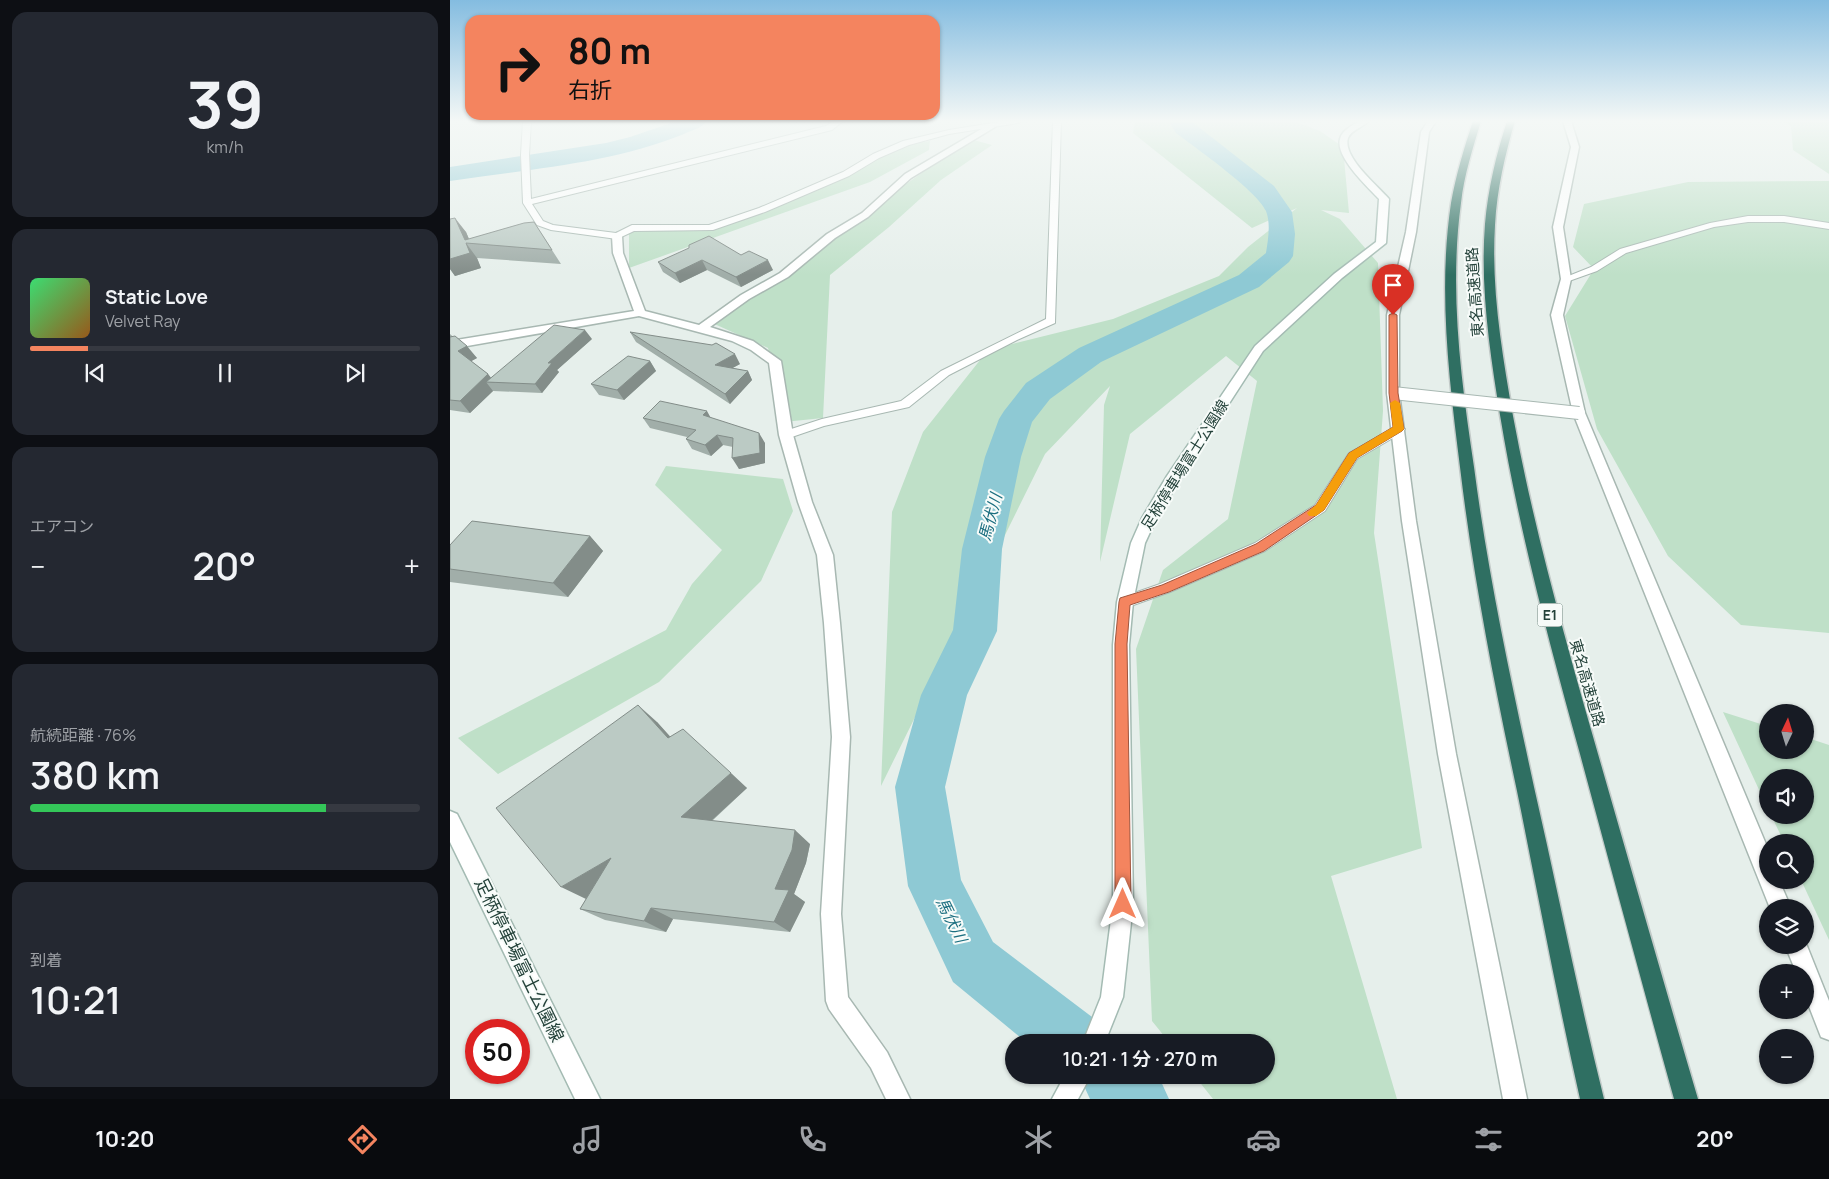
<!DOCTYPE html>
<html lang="ja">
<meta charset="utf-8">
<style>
body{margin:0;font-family:Manrope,"Noto Sans JP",sans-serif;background:#242831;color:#f1f3f6;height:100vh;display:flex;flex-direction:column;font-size:19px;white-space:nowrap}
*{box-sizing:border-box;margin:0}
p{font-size:16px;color:#9ea1a6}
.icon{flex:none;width:28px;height:28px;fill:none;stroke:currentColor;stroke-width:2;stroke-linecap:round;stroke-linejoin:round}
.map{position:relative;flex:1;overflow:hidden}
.panel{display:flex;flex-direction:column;gap:12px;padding:12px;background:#0d0f14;width:450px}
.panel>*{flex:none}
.banner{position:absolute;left:15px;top:15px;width:475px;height:105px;border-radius:15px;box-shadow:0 1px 4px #0004;background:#f4845f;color:#111;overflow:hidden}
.needle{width:32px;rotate:4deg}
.buttons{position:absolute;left:1309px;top:704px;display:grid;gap:10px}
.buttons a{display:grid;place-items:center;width:55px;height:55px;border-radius:50%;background:#171b24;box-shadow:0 1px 4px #0004;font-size:25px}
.speed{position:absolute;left:15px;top:1019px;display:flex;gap:10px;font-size:25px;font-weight:700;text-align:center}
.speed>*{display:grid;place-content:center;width:65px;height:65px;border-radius:50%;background:#171b24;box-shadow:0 1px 4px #0004;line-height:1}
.speed .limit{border:8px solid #d22;background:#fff;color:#111}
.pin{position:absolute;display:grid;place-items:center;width:42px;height:42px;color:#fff;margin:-51px -21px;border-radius:50% 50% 50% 0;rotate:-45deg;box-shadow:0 0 5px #0007}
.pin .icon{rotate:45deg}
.me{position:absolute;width:55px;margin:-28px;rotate:0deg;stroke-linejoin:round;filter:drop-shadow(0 0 4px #0008)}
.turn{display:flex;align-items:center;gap:18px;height:105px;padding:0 20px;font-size:22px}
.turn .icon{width:65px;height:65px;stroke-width:2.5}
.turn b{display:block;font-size:35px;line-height:42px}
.big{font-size:38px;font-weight:600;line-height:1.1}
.panel .tile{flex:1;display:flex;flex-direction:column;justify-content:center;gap:8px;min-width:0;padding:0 18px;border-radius:15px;background:#242831}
.panel .dial{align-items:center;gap:0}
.dial b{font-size:65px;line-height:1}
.song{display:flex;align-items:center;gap:15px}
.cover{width:60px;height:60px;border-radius:8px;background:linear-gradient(135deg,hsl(140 70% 55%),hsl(30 70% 35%))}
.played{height:5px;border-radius:2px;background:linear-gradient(90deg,#f4845f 15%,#363941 15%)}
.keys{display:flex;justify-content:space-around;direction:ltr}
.heat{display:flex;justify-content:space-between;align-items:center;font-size:28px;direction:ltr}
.charge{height:8px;border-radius:4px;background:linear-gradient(90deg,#34c759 76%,#363941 0)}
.trip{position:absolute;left:555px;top:1034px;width:270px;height:50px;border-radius:25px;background:#171b24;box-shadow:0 1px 4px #0004;font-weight:600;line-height:50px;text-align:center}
.tabs{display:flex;height:80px;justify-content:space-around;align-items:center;background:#090b0e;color:#9ea1a6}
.tabs .icon{width:35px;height:35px}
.tabs .on{color:#f4845f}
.tabs b{font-size:22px;color:#f1f3f6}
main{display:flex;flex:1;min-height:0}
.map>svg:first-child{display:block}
.green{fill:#bfe0c8}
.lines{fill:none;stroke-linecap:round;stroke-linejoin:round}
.river{fill:#8ec9d4;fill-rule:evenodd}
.service-casing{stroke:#a8b8b2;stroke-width:2}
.minor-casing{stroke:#a8b8b2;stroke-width:3}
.secondary-casing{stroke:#a4bbb3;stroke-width:3}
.motorway-casing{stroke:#c2cac8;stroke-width:3}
.service{fill:#fff;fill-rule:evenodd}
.minor{fill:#fff;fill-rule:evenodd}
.secondary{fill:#fff;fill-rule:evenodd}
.motorway{fill:#2f6f62;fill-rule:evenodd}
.minor-bridge-casing{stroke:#a8b8b2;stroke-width:14;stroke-linecap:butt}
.minor-bridge{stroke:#fff;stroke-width:12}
.wall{fill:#a1aea9}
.shaded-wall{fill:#838d89}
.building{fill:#bbcac4;stroke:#838d89}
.route{fill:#f4845f;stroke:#9f563e}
.slow{fill:#f59e0b}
.labels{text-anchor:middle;stroke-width:4;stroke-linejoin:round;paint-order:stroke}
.shield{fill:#f7fbf9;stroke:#637a73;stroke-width:1}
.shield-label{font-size:14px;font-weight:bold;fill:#24423a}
.street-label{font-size:15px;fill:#24423a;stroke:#f7fbf9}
.water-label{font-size:16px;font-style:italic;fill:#1c6f80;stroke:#f7fbf9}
.near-street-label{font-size:18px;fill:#24423a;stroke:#f7fbf9}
</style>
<main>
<section class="panel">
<div class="tile dial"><b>39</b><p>km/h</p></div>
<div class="tile">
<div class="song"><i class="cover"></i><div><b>Static Love</b><p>Velvet Ray</p></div></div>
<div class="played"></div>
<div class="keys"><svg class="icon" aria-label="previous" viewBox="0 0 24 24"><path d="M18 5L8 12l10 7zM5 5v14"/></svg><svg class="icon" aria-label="pause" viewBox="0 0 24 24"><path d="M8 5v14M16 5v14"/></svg><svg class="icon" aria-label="next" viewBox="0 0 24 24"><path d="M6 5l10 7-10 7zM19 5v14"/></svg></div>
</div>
<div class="tile"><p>エアコン</p>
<div class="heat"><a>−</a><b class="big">20°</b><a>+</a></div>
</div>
<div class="tile"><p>航続距離 · 76%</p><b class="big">380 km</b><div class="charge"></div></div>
<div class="tile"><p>到着</p><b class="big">10:21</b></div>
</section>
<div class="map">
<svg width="1379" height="1099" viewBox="0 0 1379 1099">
<rect width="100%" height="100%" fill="#e6efeb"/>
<!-- green -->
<path class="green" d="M 685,121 L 844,121 L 870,131 L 893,147 L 899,213 L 871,210 L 890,219 L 928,263 L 933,411 L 924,533 L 972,848 L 881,876 L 947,1099 L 763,1099 L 744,1075 L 816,1075 L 816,1042 L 719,1042 L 702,1021 L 686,649 L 713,570 L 778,519 L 807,381 L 776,356 L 680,434 L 650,562 L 654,405 L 660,386 L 595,454 L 431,786 L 442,512 L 473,432 L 538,350 L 663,319 L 769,276 L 798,247 L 847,208 L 802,228 L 683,133 Z
M 1332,121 L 1379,121 L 1379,174 L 1343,150 L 1341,126 Z
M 520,139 L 542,145 L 491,180 L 439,227 L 380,275 L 373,418 L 334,422 L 318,348 L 260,322 Z
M 480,141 L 479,150 L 420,182 L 179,268 L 179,231 L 254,228 L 343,200 L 452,145 Z
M 1379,181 L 1379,633 L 1291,625 L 1218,556 L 1147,429 L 1115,316 L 1144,269 L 1123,247 L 1134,204 L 1238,182 Z
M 216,466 L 333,479 L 343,511 L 311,581 L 209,682 L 48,774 L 8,738 L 216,630 L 242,584 L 272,550 L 205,485 Z
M 1273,712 L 1317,726 L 1318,750 L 1355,750 L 1355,737 L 1379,745 L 1379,940 L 1351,880 L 1355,880 L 1355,842 L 1334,842 L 1321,815 L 1355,815 L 1355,778 L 1318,778 L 1317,807 Z"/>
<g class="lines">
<!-- river -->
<path class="river" d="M 227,121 L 257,121 C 252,128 242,130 234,134 C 160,164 78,169 0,181 L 0,167 L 156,143 L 180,137 Z
M 719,121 L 741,121 L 824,186 L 842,212 L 845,234 L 843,256 L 839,262 L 809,287 L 651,362 L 600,399 L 582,422 L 571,457 L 552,549 L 547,631 L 517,695 L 495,787 L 511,880 L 543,942 L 646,1020 L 655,1042 L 576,1042 L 503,982 L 458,886 L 445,787 L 471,695 L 503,630 L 512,549 L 535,457 L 549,419 L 554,411 L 576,383 L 629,348 L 789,275 L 816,253 C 818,240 821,224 816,211 C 806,190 747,149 726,133 Z
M 629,1075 L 708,1075 L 719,1099 L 640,1099 Z"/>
<defs>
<path id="service" d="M 73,121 L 81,121 L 79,155 L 81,199 L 376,126 L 384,121 L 393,121 L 382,130 L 82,204 L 93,221 L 103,225 L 166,233 L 182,225 L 259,225 L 309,208 L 393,172 L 423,154 L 453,141 L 499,130 L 555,121 L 572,121 L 568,123 L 499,134 L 459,145 L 429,158 L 399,176 L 315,212 L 263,230 L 184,231 L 167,239 L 101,230 L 87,225 L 73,203 L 71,155 Z
M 603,121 L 611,121 L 605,323 L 567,340 L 499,375 L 459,407 L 374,426 L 336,439 L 332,438 L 330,435 L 332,432 L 372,419 L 451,401 L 491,371 L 596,319 Z
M 1298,216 L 1334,216 L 1379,223 L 1379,229 L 1334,222 L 1298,222 L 1264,227 L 1176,253 L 1147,271 L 1119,281 L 1113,281 L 1111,279 L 1141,267 L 1170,249 L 1260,223 Z
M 949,425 L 955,429 L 953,432 L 907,459 L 875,511 L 815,551 L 720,592 L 675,608 L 670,606 L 668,602 L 670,598 L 710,584 L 805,543 L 865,505 L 899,453 Z"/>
<path id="minor" d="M 978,121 L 986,121 L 979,132 L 966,232 L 949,315 L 949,393 L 966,521 L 1006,754 L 1077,1099 L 1053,1099 L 988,754 L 952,521 L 937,393 L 937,315 L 956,232 L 971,132 Z
M 1113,121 L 1121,121 L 1129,147 L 1113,227 L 1121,279 L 1113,315 L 1135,413 L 1318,849 L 1318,880 L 1329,880 L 1341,908 L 1320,908 L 1123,413 L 1101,315 L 1111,279 L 1103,227 L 1121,147 Z
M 538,125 L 545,127 L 461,178 L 418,217 L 385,238 L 338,277 L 299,299 L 260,327 L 303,341 L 331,361 L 343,435 L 362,502 L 383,555 L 390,623 L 400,737 L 391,914 L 398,997 L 437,1052 L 460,1099 L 436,1099 L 421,1068 L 379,1009 L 376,1001 L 371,914 L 382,737 L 374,623 L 367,555 L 348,502 L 329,435 L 319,363 L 301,350 L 282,341 L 189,316 L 0,349 L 0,341 L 184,311 L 163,253 L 162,236 L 167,233 L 172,236 L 173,253 L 195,311 L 249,325 L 291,295 L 330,273 L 377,234 L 412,213 L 455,174 Z
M 1355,941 L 1379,1001 L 1379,1040 L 1371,1037 L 1355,996 L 1355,972 L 1346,972 L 1335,945 L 1355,945 Z"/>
<path id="secondary" d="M 910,121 L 919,121 C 913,127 901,130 898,138 C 892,157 928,186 939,199 L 936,243 L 892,278 L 813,351 L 727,484 L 706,519 L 695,543 L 683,602 L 679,645 L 683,904 L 673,997 L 655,1042 L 633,1042 L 651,997 L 663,904 L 663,645 L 667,602 L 681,543 L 692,518 L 717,476 L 805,346 L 884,274 L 926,242 L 929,199 C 918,187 885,157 890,139 C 892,130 903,125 910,121 Z
M 0,811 L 7,814 L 150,1099 L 125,1099 L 0,842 Z
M 615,1075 L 641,1075 L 628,1099 L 602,1099 Z"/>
<path id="motorway" d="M 1023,121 L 1031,121 C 1023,148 1014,175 1011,203 C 999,291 1011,380 1024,467 C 1038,575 1061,681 1084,787 C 1108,891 1128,995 1154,1099 L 1130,1099 C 1107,997 1088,894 1067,791 C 1044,683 1023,576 1010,467 C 999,379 988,290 1001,203 C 1006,175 1014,148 1023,121 Z
M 1057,121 L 1065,121 C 1055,155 1047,189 1045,225 C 1041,289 1052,353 1063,416 C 1084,530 1116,642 1148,754 C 1181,869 1214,984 1248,1099 L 1224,1099 C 1192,984 1161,869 1130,754 C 1099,642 1069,530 1050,415 C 1040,353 1030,288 1035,224 C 1038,189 1046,155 1057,121 Z"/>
</defs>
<!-- service casing -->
<use href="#service" class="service-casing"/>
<!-- minor casing -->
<use href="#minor" class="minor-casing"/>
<!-- secondary casing -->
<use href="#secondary" class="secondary-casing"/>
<!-- motorway casing -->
<use href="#motorway" class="motorway-casing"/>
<!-- service -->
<use href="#service" class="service"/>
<!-- minor -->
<use href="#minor" class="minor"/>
<!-- secondary -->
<use href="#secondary" class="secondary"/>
<!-- motorway -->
<use href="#motorway" class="motorway"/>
<defs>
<path id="minor-bridge" d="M 943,393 L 1129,413"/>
</defs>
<!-- minor-bridge casing -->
<use href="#minor-bridge" class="minor-bridge-casing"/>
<!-- minor-bridge -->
<use href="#minor-bridge" class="minor-bridge"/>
</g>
<!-- wall -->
<path class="wall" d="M 0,219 L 16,232 L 19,239 L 84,222 L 111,264 L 27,258 L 31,268 L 5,276 L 0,269 Z
M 291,255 L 323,270 L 291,287 L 257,270 L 230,283 L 213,272 L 208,262 Z
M 180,332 L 290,364 L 282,368 L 298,371 L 302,380 L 280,404 L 186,342 Z
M 0,334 L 27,358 L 21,361 L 38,374 L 41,378 L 142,339 L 107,370 L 109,372 L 92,393 L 43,391 L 20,413 L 0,410 Z
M 200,361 L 206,371 L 174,400 L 149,395 L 141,384 Z
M 260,417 L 315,443 L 315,463 L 289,469 L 283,447 L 273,445 L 261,456 L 242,449 L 236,439 L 237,437 L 200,428 L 193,418 Z
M 140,536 L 153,551 L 118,597 L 0,582 L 0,545 Z
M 207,722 L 220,737 L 297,788 L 262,821 L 360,844 L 356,863 L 344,894 L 355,902 L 340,932 L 223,919 L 216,932 L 155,920 L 130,909 L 136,899 Z"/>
<!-- shaded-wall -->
<path class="shaded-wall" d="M 5,218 L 16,232 L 21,244 L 15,240 Z
M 16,243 L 27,258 L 31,268 L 5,276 L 0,269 L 0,259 Z
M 252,260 L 257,270 L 230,283 L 225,273 Z
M 318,260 L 323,270 L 291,287 L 286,277 Z
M 135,330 L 142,339 L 107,370 L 109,372 L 92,393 L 85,384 L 98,363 Z
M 17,346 L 27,358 L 18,363 L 8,351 Z
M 285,354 L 290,364 L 270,375 L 265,365 Z
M 200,361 L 206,371 L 174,400 L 167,390 Z
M 298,371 L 302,380 L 280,404 L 275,394 Z
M 38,374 L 45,383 L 36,382 L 43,391 L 20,413 L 10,401 Z
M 257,411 L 263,422 L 253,415 Z
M 309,433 L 315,443 L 315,463 L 289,469 L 282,458 Z
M 267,435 L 273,445 L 261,456 L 255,445 Z
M 140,536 L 153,551 L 118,597 L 103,583 Z
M 188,705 L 207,722 L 236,754 L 218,738 Z
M 281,773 L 297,788 L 250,831 L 231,817 Z
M 345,830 L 360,844 L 356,863 L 344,894 L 355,902 L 340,932 L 324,922 L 325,889 Z
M 161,858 L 136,899 L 111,887 Z
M 201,908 L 223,919 L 216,932 L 194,921 Z"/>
<!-- building -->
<path class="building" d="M 5,218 L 15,240 L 74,223 L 84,222 L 102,250 L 16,243 L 20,253 L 0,259 L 0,219 Z
M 259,236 L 291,255 L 299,251 L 318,260 L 286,277 L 252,260 L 225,273 L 208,262 L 239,248 L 239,245 Z
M 104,325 L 135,330 L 98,363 L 102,363 L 85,384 L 36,382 Z
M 180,332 L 262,345 L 266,343 L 285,354 L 265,365 L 298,371 L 275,394 Z
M 5,336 L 17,346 L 8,351 L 38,374 L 10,401 L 0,400 L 0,337 Z
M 178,356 L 200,361 L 167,390 L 141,384 Z
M 210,401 L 257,411 L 253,415 L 309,433 L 310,453 L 282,458 L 283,438 L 267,435 L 255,445 L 236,439 L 246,430 L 193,418 Z
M 22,521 L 140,536 L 103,583 L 0,569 L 0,545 Z
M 188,705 L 218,738 L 233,729 L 281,773 L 231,817 L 345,830 L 342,850 L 325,889 L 339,890 L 324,922 L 201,908 L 194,921 L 130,909 L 161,858 L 111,887 L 46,808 Z"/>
<!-- sky -->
<linearGradient id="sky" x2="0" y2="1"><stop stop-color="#84bce0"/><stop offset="0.44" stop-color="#f4f8f6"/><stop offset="1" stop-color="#f4f8f6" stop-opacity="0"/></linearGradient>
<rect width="1379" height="275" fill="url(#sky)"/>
<!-- route -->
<path class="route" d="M 943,313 L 947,315 L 948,393 L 954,429 L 952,431 L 907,458 L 874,510 L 814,551 L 719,592 L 680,605 L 677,644 L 681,904 L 678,910 L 673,912 L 667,910 L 665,904 L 665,644 L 669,602 L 670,598 L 712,585 L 806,544 L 866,505 L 899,453 L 943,427 L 939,393 L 939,315 Z"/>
<!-- slow -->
<path class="slow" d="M 945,400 L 950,403 L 954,429 L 952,431 L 907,458 L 874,510 L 866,516 L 859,516 L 857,513 L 866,505 L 899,453 L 943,427 L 940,403 Z"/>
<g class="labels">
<!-- shield labels -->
<rect class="shield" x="1087.5" y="603.5" width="25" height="23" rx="4"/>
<g class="shield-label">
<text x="1100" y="620">E1</text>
</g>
<!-- street labels -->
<g class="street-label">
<text transform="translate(1025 292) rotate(-94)" y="5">東名高速道路</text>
<text transform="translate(735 465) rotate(-58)" y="5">足柄停車場富士公園線</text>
<text transform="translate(1137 683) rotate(74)" y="5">東名高速道路</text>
</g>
<!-- water labels -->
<g class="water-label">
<text transform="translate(540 517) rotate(-75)" y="6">馬伏川</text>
<text transform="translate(502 920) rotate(64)" y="6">馬伏川</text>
</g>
<!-- near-street labels -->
<g class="near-street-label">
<text transform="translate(69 960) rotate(64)" y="6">足柄停車場富士公園線</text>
</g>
</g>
</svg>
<div class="buttons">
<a><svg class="needle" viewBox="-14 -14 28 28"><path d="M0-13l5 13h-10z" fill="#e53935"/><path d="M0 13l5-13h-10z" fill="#9ea1a6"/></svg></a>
<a><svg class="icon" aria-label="sound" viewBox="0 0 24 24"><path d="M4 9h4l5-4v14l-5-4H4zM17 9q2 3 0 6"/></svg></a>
<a><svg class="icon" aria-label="search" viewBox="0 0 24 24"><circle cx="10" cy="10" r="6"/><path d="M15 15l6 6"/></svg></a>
<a><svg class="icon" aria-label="layers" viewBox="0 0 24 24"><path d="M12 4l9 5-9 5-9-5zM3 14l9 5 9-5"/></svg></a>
<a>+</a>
<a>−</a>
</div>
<div class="speed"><div class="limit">50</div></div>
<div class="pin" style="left:943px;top:315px;background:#d93025"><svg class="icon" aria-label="arrive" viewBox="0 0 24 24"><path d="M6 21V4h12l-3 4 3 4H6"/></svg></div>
<svg class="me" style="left:673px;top:904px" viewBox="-20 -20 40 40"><path d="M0-17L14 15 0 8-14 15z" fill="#f4845f" stroke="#fff" stroke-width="4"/></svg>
<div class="trip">10:21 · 1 分 · 270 m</div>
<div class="banner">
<div class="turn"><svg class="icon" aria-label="right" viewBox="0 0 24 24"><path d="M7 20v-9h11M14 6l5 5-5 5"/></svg><div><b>80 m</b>右折</div></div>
</div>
</div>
</main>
<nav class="tabs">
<b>10:20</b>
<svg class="icon on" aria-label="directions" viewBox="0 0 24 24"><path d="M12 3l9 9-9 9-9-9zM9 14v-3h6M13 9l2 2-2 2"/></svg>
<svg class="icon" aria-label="music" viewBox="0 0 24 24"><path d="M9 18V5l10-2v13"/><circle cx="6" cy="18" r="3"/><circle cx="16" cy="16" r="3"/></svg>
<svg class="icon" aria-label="phone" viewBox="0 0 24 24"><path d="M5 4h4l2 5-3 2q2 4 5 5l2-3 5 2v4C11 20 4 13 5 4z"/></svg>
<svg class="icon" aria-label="climate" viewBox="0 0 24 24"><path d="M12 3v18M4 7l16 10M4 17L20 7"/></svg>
<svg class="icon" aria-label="car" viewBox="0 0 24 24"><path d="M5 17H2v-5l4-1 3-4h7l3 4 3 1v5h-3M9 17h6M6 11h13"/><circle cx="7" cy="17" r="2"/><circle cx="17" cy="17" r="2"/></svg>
<svg class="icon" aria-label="filters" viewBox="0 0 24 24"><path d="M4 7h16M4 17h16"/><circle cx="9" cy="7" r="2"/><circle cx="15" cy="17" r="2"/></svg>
<b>20°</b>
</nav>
